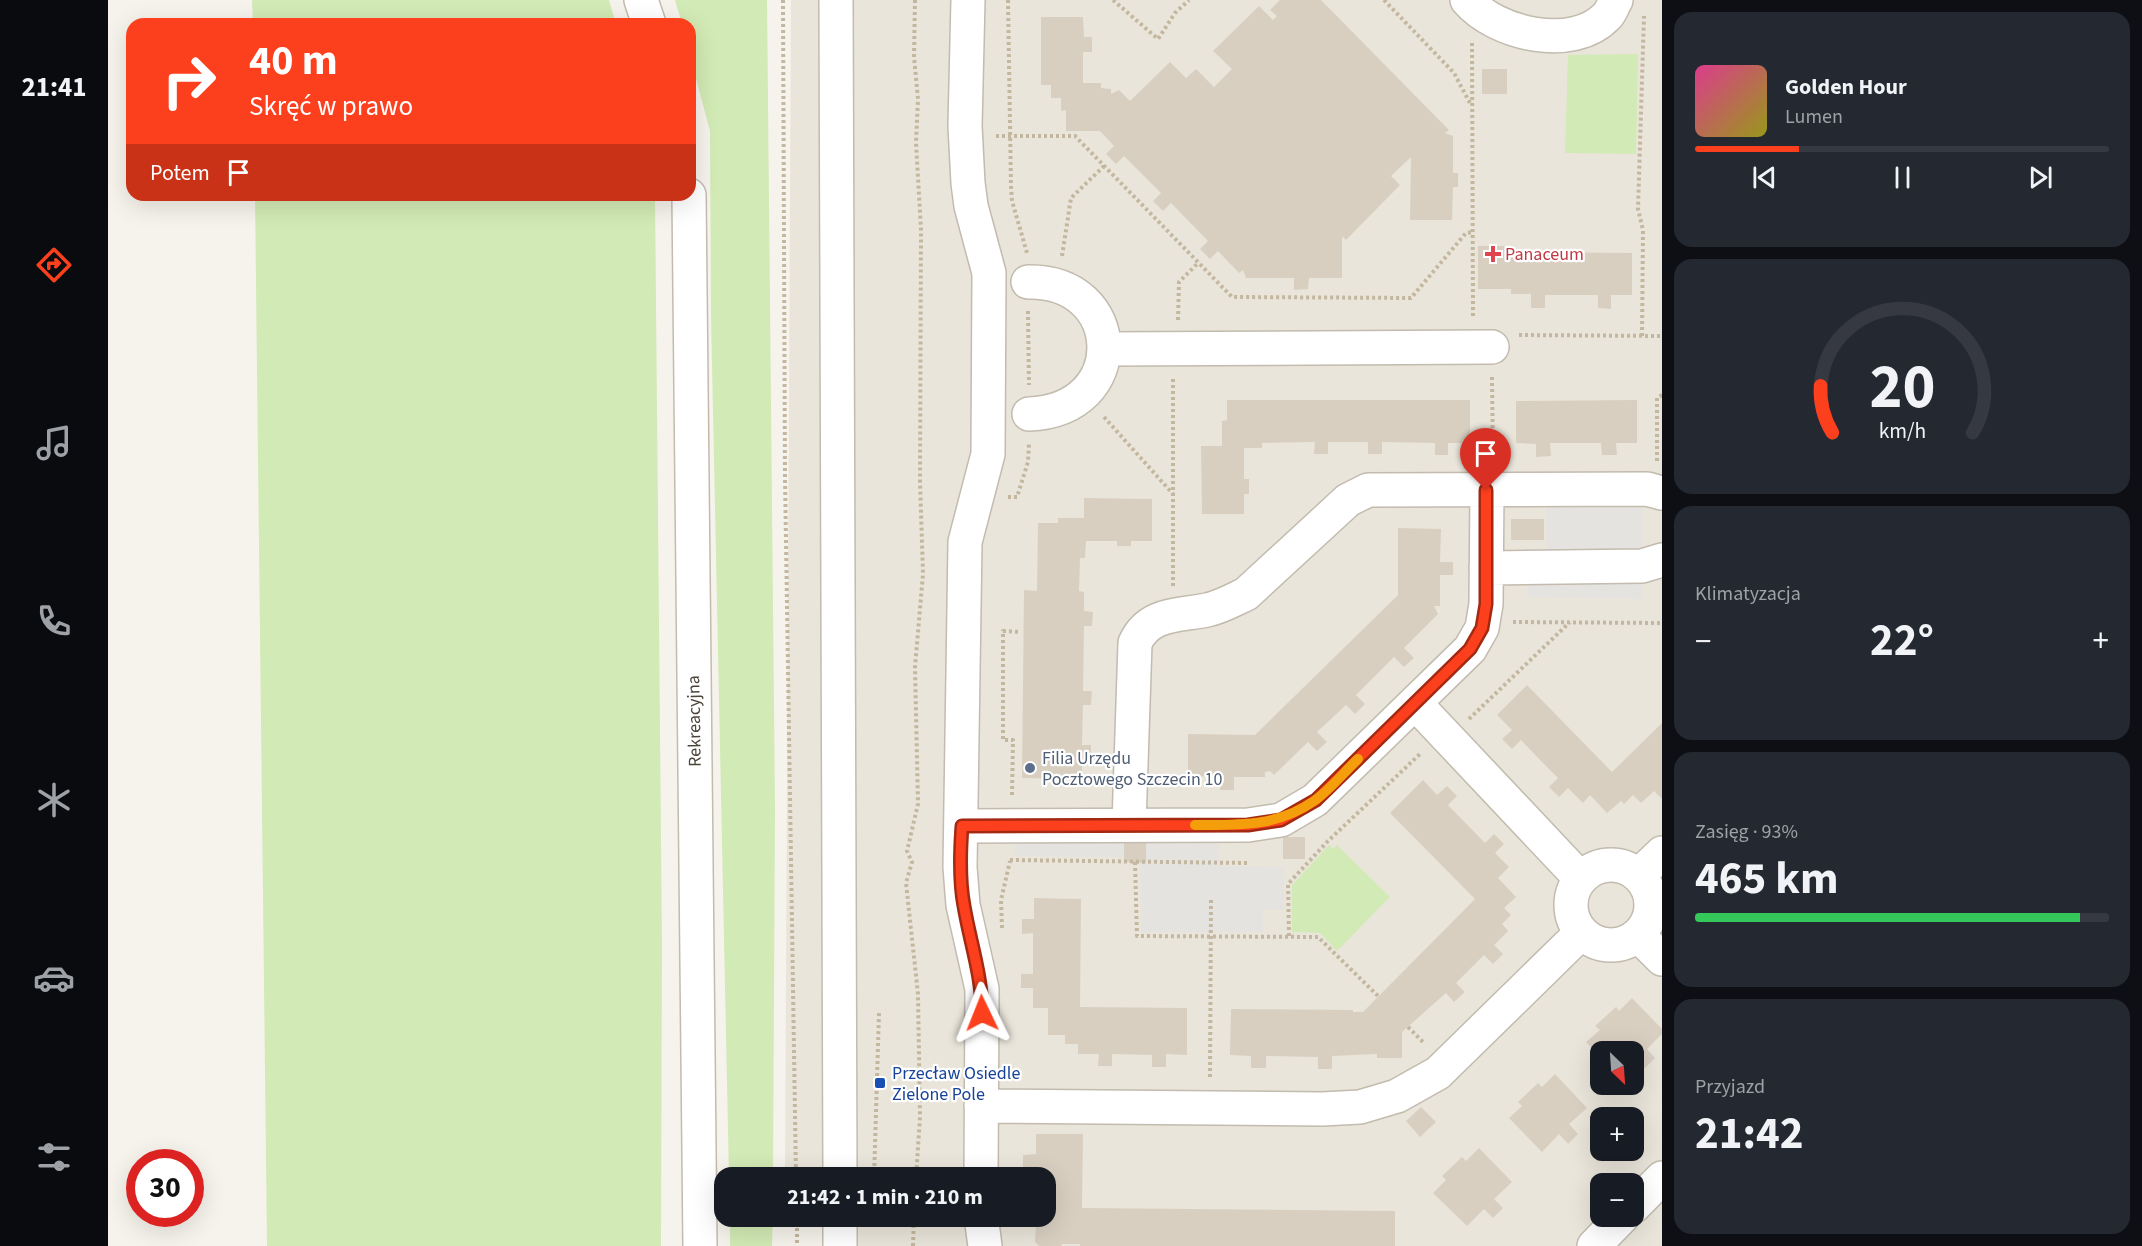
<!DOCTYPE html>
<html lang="pl">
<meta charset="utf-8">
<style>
body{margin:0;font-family:"Source Sans 3",sans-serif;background:#242831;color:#f1f3f6;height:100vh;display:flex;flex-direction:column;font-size:22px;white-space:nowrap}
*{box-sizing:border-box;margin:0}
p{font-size:20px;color:#9ea1a6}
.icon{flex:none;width:33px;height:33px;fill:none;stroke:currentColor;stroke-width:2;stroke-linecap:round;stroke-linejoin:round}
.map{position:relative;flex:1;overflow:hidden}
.sheet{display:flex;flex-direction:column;gap:12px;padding:12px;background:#0d0f14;width:480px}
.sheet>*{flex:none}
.hud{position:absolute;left:18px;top:18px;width:570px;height:183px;border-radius:18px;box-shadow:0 6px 24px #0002;background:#fc3f1d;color:#fff;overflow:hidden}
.needle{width:39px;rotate:155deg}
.controls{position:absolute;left:1482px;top:1041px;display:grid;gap:12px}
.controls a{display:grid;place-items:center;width:54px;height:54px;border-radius:12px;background:#171b24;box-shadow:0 6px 24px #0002;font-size:30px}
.speed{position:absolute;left:18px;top:1149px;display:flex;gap:12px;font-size:30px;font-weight:700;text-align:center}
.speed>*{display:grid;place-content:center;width:78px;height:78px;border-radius:50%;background:#171b24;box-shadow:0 6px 24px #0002;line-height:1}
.speed .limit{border:9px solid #d22;background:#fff;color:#111}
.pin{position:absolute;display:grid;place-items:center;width:51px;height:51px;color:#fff;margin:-62px -26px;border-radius:50% 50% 50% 0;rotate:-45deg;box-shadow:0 0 6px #0007}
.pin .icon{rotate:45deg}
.me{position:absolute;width:66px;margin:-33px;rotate:358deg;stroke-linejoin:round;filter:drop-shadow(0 0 4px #0008)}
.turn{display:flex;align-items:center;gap:21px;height:126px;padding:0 24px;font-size:27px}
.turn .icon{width:78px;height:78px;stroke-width:2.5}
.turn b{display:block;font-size:42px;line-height:51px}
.then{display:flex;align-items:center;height:57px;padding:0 24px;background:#0003;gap:12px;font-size:22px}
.big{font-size:45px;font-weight:700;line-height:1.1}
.sheet .widget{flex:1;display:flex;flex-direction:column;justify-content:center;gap:9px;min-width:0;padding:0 21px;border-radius:18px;background:#242831}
.sheet .dial{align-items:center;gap:0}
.dial svg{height:156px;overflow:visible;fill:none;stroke:#363941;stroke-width:7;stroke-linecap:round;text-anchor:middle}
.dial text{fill:#f1f3f6;stroke:none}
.song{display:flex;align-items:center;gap:18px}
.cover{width:72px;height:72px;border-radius:9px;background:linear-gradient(135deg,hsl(330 70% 55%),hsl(60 70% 35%))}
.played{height:6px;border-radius:3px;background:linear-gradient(90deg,#fc3f1d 25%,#363941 25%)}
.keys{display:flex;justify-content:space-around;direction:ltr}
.heat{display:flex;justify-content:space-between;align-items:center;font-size:33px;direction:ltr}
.charge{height:9px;border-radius:4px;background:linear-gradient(90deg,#34c759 93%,#363941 0)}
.trip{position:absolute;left:606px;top:1167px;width:342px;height:60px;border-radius:18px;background:#171b24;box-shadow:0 6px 24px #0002;font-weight:700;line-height:60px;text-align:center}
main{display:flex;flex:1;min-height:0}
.tab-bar{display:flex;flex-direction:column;width:108px;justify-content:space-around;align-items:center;background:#090b0e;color:#9ea1a6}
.tab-bar .icon{width:42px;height:42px}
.tab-bar .active{color:#fc3f1d}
.tab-bar b{font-size:27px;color:#f1f3f6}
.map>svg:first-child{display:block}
.residential{fill:#eae5da;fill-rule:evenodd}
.green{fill:#d2eab5}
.parking{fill:#e5e3e0}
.building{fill:#d8cfc1}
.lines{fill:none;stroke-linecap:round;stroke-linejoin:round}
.minor-casing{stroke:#c2bbae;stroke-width:36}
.path{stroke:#c4b79f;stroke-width:4;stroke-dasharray:3 3;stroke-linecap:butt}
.minor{stroke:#fff;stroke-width:33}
.route-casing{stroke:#a42913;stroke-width:15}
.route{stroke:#fc3f1d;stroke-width:10}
.slow{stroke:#f59e0b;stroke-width:10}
.health-dot{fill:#e0444e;stroke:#fff;stroke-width:2}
.service-dot{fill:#5c6f8a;stroke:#fff;stroke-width:2}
.transit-dot{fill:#1a4fb4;stroke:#fff;stroke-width:2}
.labels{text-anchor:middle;stroke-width:4.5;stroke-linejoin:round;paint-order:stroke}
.health-label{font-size:18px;fill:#be3a42;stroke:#fff;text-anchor:start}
.street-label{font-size:18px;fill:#4b4439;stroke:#fff}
.service-label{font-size:18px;fill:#4e5e75;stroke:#fff;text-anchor:start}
.transit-label{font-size:18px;fill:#164399;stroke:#fff;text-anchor:start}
</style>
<main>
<nav class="tab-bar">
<b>21:41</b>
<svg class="icon active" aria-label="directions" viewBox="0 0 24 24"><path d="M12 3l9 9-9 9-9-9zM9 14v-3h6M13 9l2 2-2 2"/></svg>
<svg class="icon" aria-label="music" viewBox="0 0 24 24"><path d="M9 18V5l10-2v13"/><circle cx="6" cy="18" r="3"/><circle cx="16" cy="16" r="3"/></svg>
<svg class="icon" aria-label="phone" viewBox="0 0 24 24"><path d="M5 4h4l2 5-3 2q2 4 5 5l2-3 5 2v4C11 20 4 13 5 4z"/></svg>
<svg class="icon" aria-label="climate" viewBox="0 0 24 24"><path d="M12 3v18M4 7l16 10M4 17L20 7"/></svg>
<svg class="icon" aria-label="car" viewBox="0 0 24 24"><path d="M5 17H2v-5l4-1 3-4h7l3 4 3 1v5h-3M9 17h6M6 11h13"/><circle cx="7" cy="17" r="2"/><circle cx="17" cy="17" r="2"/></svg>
<svg class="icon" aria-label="filters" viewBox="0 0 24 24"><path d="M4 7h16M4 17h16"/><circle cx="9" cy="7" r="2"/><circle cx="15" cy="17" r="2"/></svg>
</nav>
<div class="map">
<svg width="1554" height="1246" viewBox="0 0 1554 1246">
<rect width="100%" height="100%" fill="#f6f3ec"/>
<!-- residential -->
<path class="residential" d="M 683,0 L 1554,0 L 1554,1246 L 729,1246 L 708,1217 L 938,1216 L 938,1178 L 680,1178 L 677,1173 ZM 1492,1052 L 1526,1052 L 1526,1084 L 1492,1084 ZM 1492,1118 L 1526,1118 L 1526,1150 L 1492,1150 ZM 1492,1184 L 1526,1184 L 1526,1216 L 1492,1216 Z"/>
<!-- green -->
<path class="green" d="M 144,0 L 501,0 L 508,24 L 145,24 Z
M 567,0 L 659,0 L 667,809 L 665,1177 L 621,1177 L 603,316 L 602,131 L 582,56 L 582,24 L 574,24 Z
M 1530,54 L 1528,154 L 1457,153 L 1460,55 Z
M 147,195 L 547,195 L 554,944 L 553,1246 L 159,1246 Z
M 1221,845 L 1225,849 L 1229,845 L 1282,897 L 1229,951 L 1212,933 L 1184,932 L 1184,885 Z
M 622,1217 L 665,1217 L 664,1246 L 622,1246 Z"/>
<!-- parking -->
<path class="parking" d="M 1438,504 L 1535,504 L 1534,599 L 1420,597 L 1420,577 L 1439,550 Z
M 908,834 L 1110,838 L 1111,866 L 1176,867 L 1176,910 L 1155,909 L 1155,932 L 1033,932 L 1032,857 L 907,856 Z"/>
<!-- building -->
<path class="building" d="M 1172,0 L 1213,0 L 1341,130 L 1337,133 L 1345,136 L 1345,173 L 1350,173 L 1350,187 L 1345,187 L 1344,220 L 1302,220 L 1303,157 L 1283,176 L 1292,185 L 1238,240 L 1234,236 L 1234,278 L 1201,278 L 1200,289 L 1186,290 L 1186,278 L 1138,278 L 1135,270 L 1131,273 L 1110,251 L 1102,259 L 1092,249 L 1100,241 L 1063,203 L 1055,211 L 1045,201 L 1053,193 L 1016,156 L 1008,164 L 998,154 L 1006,146 L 992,131 L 958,131 L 958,110 L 953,111 L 953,98 L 943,98 L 943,85 L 933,85 L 933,17 L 975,17 L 976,37 L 984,37 L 984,52 L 975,52 L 975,83 L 993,83 L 993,88 L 1003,89 L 1003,94 L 1011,90 L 1022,101 L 1062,62 L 1078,78 L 1088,69 L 1106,87 L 1124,69 L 1105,51 L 1151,6 L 1165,20 L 1169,16 L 1162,10 Z
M 1374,69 L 1399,69 L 1399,94 L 1374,94 Z
M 1370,246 L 1404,246 L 1404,252 L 1524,253 L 1524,295 L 1503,295 L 1503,309 L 1490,308 L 1490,295 L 1437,295 L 1437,308 L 1423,308 L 1423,294 L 1403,294 L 1403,289 L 1370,289 Z
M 1119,400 L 1362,400 L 1362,443 L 1340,443 L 1340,455 L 1327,455 L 1327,443 L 1274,442 L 1274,454 L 1260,454 L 1260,442 L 1220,442 L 1220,454 L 1206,454 L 1207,442 L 1154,443 L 1154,448 L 1136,448 L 1136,479 L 1141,479 L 1141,494 L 1136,494 L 1136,514 L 1094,514 L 1093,446 L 1114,446 L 1114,421 L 1119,420 Z
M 1529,400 L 1529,443 L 1508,443 L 1509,455 L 1494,455 L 1493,443 L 1442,443 L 1443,456 L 1428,457 L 1428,444 L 1408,443 L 1408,401 Z
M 976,498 L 1044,499 L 1044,541 L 1023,541 L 1023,546 L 1009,546 L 1009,541 L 978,541 L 977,558 L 972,558 L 971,591 L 976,592 L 976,611 L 985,612 L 984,626 L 976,626 L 975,691 L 984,691 L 983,705 L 975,705 L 974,745 L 983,745 L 983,759 L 974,759 L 974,779 L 914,778 L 916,590 L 929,591 L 930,523 L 950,523 L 950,518 L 976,518 Z
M 1403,519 L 1436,519 L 1436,540 L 1403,540 Z
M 1290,528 L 1333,529 L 1332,562 L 1345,562 L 1345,575 L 1332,575 L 1332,606 L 1326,606 L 1330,614 L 1296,648 L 1306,658 L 1296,667 L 1286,657 L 1248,695 L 1257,704 L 1247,714 L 1238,705 L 1209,732 L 1219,742 L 1209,751 L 1200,742 L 1166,775 L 1162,771 L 1157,772 L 1157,777 L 1126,777 L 1126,790 L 1112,790 L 1113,776 L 1080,777 L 1080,734 L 1147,735 L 1290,595 Z
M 1419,685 L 1504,772 L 1554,723 L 1554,799 L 1546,791 L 1533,803 L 1525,795 L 1516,804 L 1513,801 L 1499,813 L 1482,795 L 1475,803 L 1460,788 L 1451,797 L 1441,787 L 1450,778 L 1436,764 L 1413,740 L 1404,749 L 1394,739 L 1404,730 L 1389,715 Z
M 1315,780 L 1329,795 L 1339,786 L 1349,796 L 1340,805 L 1377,843 L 1386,834 L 1396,844 L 1387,853 L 1401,867 L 1390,878 L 1408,897 L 1396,908 L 1403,915 L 1394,924 L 1400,931 L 1386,945 L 1395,954 L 1385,964 L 1376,955 L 1348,983 L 1357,992 L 1346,1002 L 1338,993 L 1294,1032 L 1294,1058 L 1269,1058 L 1269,1054 L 1224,1056 L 1224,1069 L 1210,1069 L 1210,1057 L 1158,1056 L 1158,1068 L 1143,1068 L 1143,1056 L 1122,1055 L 1123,1009 L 1245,1010 L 1245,1012 L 1255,1012 L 1367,899 L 1282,813 Z
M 1175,837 L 1197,837 L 1197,859 L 1175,859 Z
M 1016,841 L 1038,842 L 1038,863 L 1016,862 Z
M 926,898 L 973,899 L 972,1007 L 1079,1008 L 1079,1055 L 1058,1054 L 1058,1067 L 1044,1067 L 1044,1055 L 1004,1054 L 1004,1066 L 990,1066 L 991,1054 L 970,1054 L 970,1044 L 957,1044 L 957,1035 L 940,1035 L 940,1008 L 925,1008 L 925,988 L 913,988 L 913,974 L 925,974 L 925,933 L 914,934 L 914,919 L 926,919 Z
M 1524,998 L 1554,1029 L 1554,1034 L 1539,1049 L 1547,1058 L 1537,1068 L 1528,1059 L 1526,1061 L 1526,1052 L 1492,1052 L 1492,1057 L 1478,1042 L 1492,1030 L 1487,1026 L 1508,1007 L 1511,1011 Z
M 1447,1074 L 1479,1108 L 1461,1124 L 1470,1134 L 1460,1144 L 1451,1134 L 1434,1152 L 1401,1118 L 1414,1106 L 1410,1102 L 1430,1083 L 1434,1087 Z
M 1313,1107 L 1328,1122 L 1312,1137 L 1298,1121 Z
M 928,1134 L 975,1134 L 974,1208 L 1287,1211 L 1287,1246 L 972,1246 L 972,1244 L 953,1244 L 954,1246 L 931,1246 L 927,1242 L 928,1222 L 915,1222 L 915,1216 L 938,1216 L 938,1178 L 928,1178 L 928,1169 L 915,1169 L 915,1155 L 928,1154 Z
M 1371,1148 L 1404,1182 L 1386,1199 L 1395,1208 L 1385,1218 L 1376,1209 L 1359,1226 L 1325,1193 L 1338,1180 L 1334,1176 L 1354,1157 L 1358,1161 Z"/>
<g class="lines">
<defs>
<path id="minor" d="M 533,0 L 541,24
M 728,0 L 732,1178
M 860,0 L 857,126 L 860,183 L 863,206 L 881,273 L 880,454 L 857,542 L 852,867 L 855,905 L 874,989 L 873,1178
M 1359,0 C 1388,34 1465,52 1499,16 C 1503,12 1505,5 1508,0
M 581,195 L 592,1246
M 920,282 C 1018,280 1024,410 921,414
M 996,349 L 1384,347
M 1378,568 L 1534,566 L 1554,560
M 1307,703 L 1472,878
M 1021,824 L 1027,643 C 1041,612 1071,616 1099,610 C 1113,607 1125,600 1138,594 L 1240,500 L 1260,490 L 1539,489 L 1554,493
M 854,826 L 1140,825 L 1173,820 L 1207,800 L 1362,649 L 1374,628 L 1378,604 L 1379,490
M1463 905a40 40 0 1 1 80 0a40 40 0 1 1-80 0Z
M 1531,875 L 1554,853
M 1530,935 L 1554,959
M 873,1106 L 1214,1109 L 1252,1107 L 1289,1096 L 1330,1073 L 1473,933
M 1526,1206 L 1554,1178
M 732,1216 L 732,1246
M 873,1216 L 877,1246
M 1486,1246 L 1515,1216"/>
</defs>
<!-- minor casing -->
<use href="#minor" class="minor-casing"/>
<!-- path -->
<path class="path" d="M 675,0 L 677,478 L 688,1178
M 807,0 L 806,57 L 810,99 L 808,143 L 813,229 L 812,481 L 815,574 L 807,667 L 810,804 L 799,851 L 804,862 L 798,883 L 810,994 L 812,1117 L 808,1178
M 900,0 L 903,186 L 904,201 L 919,253
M 1005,0 L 1050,39 L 1067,13 L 1081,0
M 1276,0 L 1346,73 L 1363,105
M 1364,43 L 1365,317
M 888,136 L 967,136 L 1124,297 L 1303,298 L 1358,233 L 1365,232
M 954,256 L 963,198 L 996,166
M 920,311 L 921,385
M 1070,320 L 1071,282 L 1090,263
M 1411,335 L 1554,336
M 1534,336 L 1535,230 L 1530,209 L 1536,16
M 1384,377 L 1385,459
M 996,417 L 1065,494
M 1549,461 L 1549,398 L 1554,395
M 900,497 L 909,497 L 920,462 L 921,443
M 1065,586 L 1065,378
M 1405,622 L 1554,623
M 1361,719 L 1462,622
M 904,795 L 905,740 L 895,740 L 895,631 L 913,632
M 902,860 L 1140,863
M 1027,862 L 1029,936 L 1210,937 L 1271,997
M 1448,914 L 1449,897
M 894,928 L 893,900 L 902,861
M 1181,936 L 1180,884 L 1220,841 L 1312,754
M 1300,1027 L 1316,1043
M 1102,1077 L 1103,900
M 766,1178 L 771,1013
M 689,1216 L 689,1246
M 805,1246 L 806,1216"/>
<!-- minor -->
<use href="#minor" class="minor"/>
</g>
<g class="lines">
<defs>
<path id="route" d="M 874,1013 C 874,975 862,942 856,906 C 851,880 852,853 854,826 L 1140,825 L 1173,820 L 1208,800 L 1362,649 L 1374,628 L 1378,604 L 1378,490"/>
</defs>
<!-- route casing -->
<use href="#route" class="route-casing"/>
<!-- route -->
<use href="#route" class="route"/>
<!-- slow -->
<path class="slow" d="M 1087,825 C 1130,825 1169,827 1206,801 C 1222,790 1236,772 1250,759"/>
</g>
<!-- markers -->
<path class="health-dot" d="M1382 245h6v6h6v6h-6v6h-6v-6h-6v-6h6z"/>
<circle class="service-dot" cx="922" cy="768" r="6"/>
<rect class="transit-dot" x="766" y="1077" width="12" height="12" rx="3"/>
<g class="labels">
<!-- health labels -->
<g class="health-label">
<text x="1397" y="260">Panaceum</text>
</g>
<!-- street labels -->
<g class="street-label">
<text transform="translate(586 721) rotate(-91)" y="6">Rekreacyjna</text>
</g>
<!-- service labels -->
<g class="service-label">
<text x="934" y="764">Filia Urzędu<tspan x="934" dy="21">Pocztowego Szczecin 10</tspan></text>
</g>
<!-- transit labels -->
<g class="transit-label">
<text x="784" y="1079">Przecław Osiedle<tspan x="784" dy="21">Zielone Pole</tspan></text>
</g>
</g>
</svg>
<div class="controls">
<a><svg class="needle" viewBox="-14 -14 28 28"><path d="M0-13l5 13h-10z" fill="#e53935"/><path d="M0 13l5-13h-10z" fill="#9ea1a6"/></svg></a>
<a>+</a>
<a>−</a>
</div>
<div class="speed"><div class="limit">30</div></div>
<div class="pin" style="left:1378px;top:490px;background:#d93025"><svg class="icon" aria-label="arrive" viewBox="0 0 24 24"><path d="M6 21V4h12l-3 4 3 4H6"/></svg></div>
<svg class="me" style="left:874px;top:1013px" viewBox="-20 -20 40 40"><path d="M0-17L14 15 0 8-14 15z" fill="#fc3f1d" stroke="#fff" stroke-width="4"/></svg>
<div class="trip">21:42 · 1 min · 210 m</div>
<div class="hud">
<div class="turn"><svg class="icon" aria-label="right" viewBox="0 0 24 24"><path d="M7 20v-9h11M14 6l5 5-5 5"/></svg><div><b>40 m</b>Skręć w prawo</div></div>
<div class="then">Potem<svg class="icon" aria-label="arrive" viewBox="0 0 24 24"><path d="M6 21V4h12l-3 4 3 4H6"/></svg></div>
</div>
</div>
<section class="sheet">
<div class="widget">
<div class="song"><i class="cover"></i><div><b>Golden Hour</b><p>Lumen</p></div></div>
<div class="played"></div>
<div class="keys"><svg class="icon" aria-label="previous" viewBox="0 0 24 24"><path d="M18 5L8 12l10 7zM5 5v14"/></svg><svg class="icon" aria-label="pause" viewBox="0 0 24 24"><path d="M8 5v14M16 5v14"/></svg><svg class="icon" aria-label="next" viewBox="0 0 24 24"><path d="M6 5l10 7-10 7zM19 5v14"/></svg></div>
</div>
<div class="widget dial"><svg viewBox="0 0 100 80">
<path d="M14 69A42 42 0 1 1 86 69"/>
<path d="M14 69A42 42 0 0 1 8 45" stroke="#fc3f1d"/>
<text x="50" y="56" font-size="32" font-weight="700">20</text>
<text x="50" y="72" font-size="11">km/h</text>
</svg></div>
<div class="widget"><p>Klimatyzacja</p>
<div class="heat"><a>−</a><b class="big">22°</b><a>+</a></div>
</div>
<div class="widget"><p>Zasięg · 93%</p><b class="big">465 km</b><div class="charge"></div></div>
<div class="widget"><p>Przyjazd</p><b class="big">21:42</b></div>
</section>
</main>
